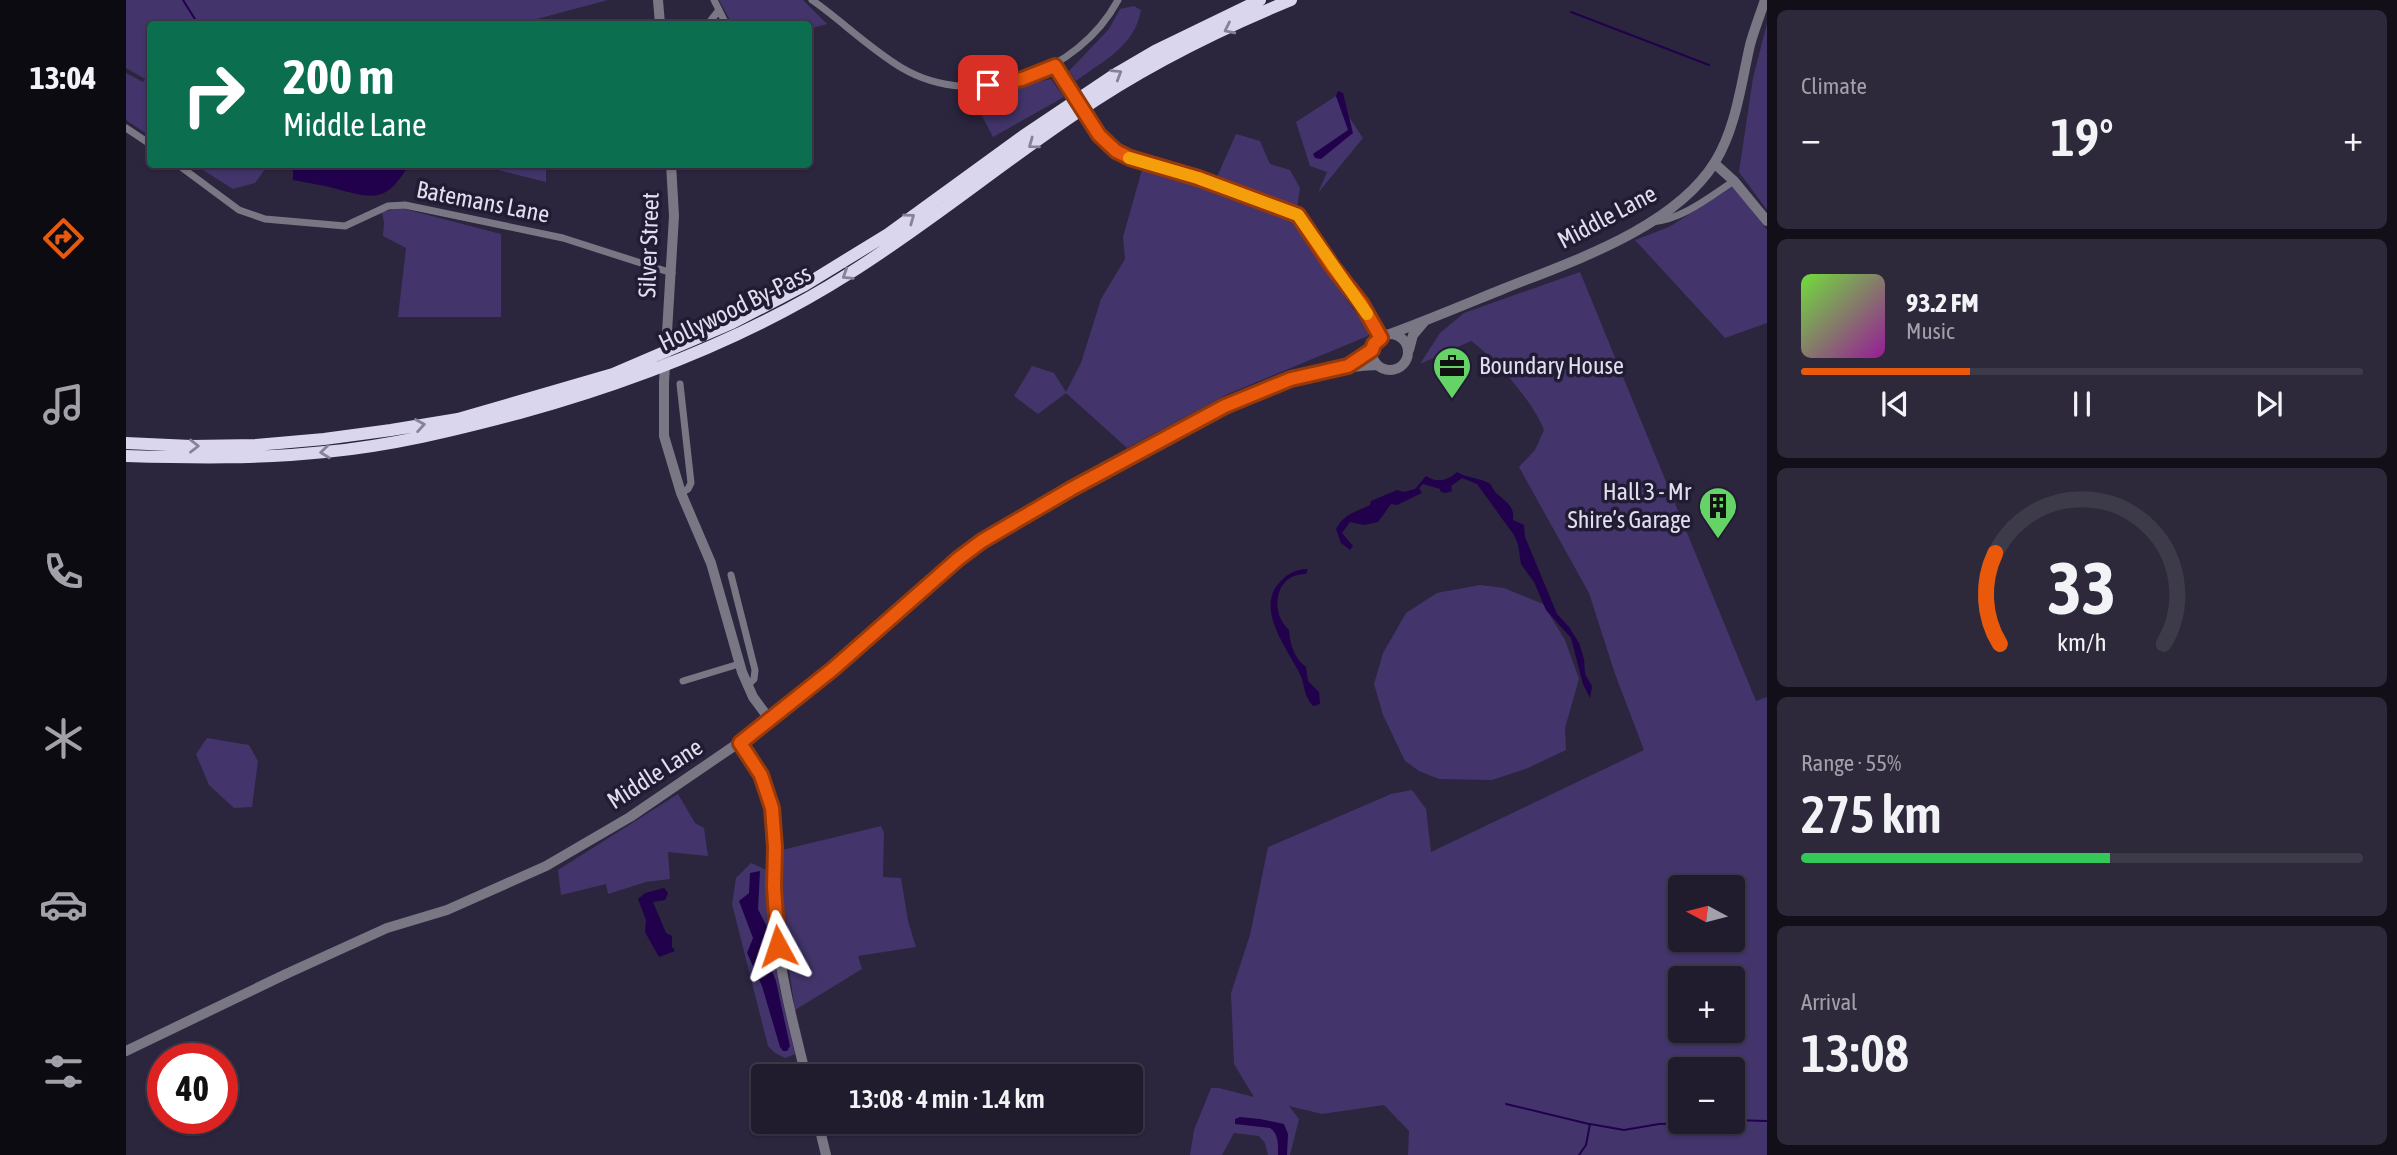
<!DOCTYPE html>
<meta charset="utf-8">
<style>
body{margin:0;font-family:"Asap Condensed",sans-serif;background:#2d293a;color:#f1f3f6;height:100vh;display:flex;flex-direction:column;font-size:26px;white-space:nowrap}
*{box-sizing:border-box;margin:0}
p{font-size:23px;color:#a2a1aa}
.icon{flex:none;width:38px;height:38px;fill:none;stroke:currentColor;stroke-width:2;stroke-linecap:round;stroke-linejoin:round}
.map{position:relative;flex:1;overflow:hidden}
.side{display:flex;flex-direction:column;gap:10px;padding:10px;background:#120f19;width:630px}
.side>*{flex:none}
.hud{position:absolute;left:21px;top:21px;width:665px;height:147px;border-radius:7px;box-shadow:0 2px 5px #0004,0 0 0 2px #3d3a4a;background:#0b6e4f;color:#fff;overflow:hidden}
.needle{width:46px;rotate:277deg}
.controls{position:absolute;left:1542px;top:875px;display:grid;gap:14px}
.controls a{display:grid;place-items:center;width:77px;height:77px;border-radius:7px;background:#201c2e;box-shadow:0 2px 5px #0004,0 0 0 2px #3d3a4a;font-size:35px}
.speed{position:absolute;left:21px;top:1043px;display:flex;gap:14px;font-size:35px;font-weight:700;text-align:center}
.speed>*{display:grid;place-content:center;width:91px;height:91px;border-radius:50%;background:#201c2e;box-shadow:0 2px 5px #0004,0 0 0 2px #3d3a4a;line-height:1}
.speed .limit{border:10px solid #d22;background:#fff;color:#111}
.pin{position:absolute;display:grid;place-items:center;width:60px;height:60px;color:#fff;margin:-30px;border-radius:14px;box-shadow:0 4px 10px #0006}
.me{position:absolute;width:77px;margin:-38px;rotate:355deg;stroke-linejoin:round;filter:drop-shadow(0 0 5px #0008)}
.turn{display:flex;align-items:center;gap:24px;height:147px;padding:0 21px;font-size:32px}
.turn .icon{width:91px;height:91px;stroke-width:2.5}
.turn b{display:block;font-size:49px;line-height:60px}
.big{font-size:52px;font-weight:600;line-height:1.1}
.side .tile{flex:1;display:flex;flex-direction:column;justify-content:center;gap:10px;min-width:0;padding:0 24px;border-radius:10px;background:#2d293a}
.side .dial{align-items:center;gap:0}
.dial svg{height:182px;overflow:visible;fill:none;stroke:#3d3a4a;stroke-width:7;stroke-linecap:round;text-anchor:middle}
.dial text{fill:#f1f3f6;stroke:none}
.song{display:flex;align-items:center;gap:21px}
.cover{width:84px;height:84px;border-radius:10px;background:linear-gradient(135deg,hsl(100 70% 55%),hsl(300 70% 35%))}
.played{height:7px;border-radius:4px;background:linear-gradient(90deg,#ea580c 30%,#3d3a4a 30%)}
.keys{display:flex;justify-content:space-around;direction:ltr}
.heat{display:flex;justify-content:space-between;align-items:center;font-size:38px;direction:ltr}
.charge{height:10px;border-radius:5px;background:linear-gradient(90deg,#34c759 55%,#3d3a4a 0)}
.trip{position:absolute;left:625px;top:1064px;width:392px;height:70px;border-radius:7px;background:#201c2e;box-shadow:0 2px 5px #0004,0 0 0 2px #3d3a4a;font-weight:600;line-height:70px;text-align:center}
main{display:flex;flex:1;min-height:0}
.dock{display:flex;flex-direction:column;width:126px;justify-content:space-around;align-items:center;background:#0d0b12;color:#a2a1aa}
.dock .icon{width:49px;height:49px}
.dock .on{color:#ea580c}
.dock b{font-size:32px;color:#f1f3f6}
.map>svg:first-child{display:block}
.green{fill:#43356b;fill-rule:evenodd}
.water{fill:#21004c}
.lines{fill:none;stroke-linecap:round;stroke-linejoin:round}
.stream{stroke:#21004c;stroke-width:2}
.minor{stroke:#7a7784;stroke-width:7}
.tertiary{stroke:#7a7784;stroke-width:10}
.trunk{stroke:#dad6ed;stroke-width:12}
.oneway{stroke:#878299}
.route-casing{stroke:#983908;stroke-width:18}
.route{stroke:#ea580c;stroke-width:12}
.slow{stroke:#f59e0b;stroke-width:12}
.labels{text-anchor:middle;stroke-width:7;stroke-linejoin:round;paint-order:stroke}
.street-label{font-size:24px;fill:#e1deee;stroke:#211c33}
.poi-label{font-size:24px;fill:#e1deee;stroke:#211c33;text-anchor:start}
</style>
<main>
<nav class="dock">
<b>13:04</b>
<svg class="icon on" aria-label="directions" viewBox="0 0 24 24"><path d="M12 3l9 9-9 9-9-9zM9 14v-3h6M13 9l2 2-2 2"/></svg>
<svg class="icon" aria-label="music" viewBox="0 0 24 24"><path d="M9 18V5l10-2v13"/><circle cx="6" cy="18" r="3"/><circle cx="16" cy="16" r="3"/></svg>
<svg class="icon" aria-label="phone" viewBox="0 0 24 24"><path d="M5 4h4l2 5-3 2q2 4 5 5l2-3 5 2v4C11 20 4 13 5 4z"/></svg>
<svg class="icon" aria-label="climate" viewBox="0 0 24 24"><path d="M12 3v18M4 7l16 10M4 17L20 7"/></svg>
<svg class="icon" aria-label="car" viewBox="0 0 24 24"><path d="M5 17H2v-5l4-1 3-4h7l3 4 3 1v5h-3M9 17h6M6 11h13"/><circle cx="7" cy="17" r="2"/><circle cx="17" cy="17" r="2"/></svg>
<svg class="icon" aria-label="filters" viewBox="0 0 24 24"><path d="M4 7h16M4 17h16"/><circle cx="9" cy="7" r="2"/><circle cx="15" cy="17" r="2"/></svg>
</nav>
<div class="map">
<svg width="1641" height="1155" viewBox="0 0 1641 1155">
<rect width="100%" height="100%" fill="#2b253e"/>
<!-- green -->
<path class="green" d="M 0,0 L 482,0 L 392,24 L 24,24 L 24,136 L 0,120 L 0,73 L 17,82 L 19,79 L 0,68 Z
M 593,0 L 677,0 L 701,24 L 683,29 L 682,24 L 606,24 Z
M 1008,6 L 1015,10 C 1009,46 977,61 950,81 L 943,71 L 983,29 L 994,9 Z
M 1641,23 L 1641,210 L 1613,172 L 1627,78 Z
M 925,79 L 938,97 L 867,137 L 845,95 Z
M 1210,96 L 1214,106 L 1219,102 L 1223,117 L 1237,138 L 1192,193 L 1201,172 L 1184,166 L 1170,122 Z
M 1110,134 L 1134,141 L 1144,164 L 1164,170 L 1174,188 L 1171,208 L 1090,179 Z
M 69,165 L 142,165 L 129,183 L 107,189 Z
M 352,165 L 420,165 L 420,182 Z
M 1016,170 L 1103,196 L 1166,222 L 1242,330 L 1242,336 L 1102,394 L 1001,448 L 940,393 L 912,414 L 888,396 L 906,366 L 928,373 L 940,392 L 955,363 L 975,299 L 999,259 L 997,237 Z
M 1608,186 L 1641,230 L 1641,323 L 1599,338 L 1509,240 L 1543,227 Z
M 275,208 L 375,234 L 375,317 L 272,317 L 280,248 L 257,236 L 258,222 L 256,212 Z
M 1454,272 L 1630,701 L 1641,697 L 1641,1155 L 1282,1155 L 1283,1131 L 1258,1105 L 1196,1114 L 1163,1106 L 1173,1119 L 1164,1155 L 1142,1155 L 1139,1143 L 1133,1136 L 1108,1133 L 1096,1155 L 1064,1155 L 1068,1130 L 1085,1088 L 1093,1088 L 1128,1097 L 1108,1064 L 1105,993 L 1124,935 L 1142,847 L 1265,794 L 1286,790 L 1300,809 L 1305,852 L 1518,750 L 1489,674 L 1463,593 L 1393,467 L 1409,450 L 1418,430 C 1408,403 1369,358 1345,341 L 1294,364 L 1314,333 L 1338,313 ZM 1554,887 L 1606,887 L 1606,940 L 1554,940 ZM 1554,978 L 1606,978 L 1606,1031 L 1554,1031 ZM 1554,1069 L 1606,1069 L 1606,1122 L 1554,1122 Z
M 1354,585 L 1378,588 L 1417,604 L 1439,640 L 1453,679 L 1439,728 L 1440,750 L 1402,768 L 1366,780 L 1313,779 L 1293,771 L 1279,761 L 1257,715 L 1248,684 L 1257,653 L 1280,613 L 1311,593 Z
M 81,738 L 123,745 L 132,761 L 126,807 L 108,808 L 83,785 L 70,754 Z
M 552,794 L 569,823 L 578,828 L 582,856 L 542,852 L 544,879 L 520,882 L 482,894 L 480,884 L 435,895 L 432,870 Z
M 755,826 L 758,833 L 757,877 L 775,878 L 782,921 L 790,947 L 732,956 L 736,969 L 669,1010 L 658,934 L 656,850 Z
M 625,863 L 643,871 L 648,946 L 654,991 L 669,1054 L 659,1058 L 649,1053 L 642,1046 L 606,904 L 610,878 Z"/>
<!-- water -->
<path class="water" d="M 1212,91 L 1217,93 L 1227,133 L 1195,159 L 1189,158 L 1187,154 L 1222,130 L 1210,96 Z
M 167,164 L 280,164 L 281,168 C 260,202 247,199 211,189 C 197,185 182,183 167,180 Z
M 1331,472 C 1341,478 1353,478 1363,483 C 1367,486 1366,489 1370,493 C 1379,501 1389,506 1387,520 L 1398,525 L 1399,537 L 1431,614 L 1443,627 L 1453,643 L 1458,659 L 1459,674 L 1466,686 L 1464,698 L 1457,684 L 1445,638 L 1420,610 L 1408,582 L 1395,564 L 1392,544 L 1388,535 L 1351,484 L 1336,478 L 1325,486 L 1326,491 L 1320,493 L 1315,492 L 1314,489 L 1297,484 L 1293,488 L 1296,493 L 1271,505 L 1265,504 L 1252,522 L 1238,525 L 1224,522 L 1216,533 L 1227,546 L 1224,550 L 1215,543 L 1210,529 C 1218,514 1230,512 1244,505 L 1245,501 L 1271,490 L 1278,492 L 1289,489 L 1300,476 C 1311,483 1321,481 1331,472 Z
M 1182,569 L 1180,574 C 1149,573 1143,612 1163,630 C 1164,644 1168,658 1180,667 L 1182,681 L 1193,692 L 1194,704 L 1187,706 C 1176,693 1180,686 1173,672 C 1160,647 1130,609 1153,583 C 1161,574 1170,569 1182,569 Z
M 634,871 L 632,909 L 644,933 L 645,949 L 642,961 L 650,981 L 664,1046 L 661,1051 L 657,1051 L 654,1047 L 636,986 L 621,953 L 627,938 L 613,901 L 623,893 L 624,873 Z
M 538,888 L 542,893 L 539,900 L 527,902 L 540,933 L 546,936 L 546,947 L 549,951 L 533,957 L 519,932 L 520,920 L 512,899 L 519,893 Z
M 1114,1117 L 1134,1119 L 1158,1124 L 1162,1134 L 1161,1155 L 1152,1155 C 1152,1145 1153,1134 1144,1128 L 1109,1124 L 1109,1119 Z"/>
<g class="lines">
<!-- stream -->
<path class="stream" d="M 57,0 L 72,24
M 1445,12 L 1583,65
M 1380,1104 L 1463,1124
M 1606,1120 L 1641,1121
M 1453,1155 L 1460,1145 L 1464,1124 L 1498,1130 L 1533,1124 L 1593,1122"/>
<!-- minor -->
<path class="minor" d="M 588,0 L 600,24
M 686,0 C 716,21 744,49 776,68 C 851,112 953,73 992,0
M 582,24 L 593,10
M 929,66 L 973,135 L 990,151 L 1011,161 L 1072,178 L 1172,215 L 1206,266 L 1235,303 L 1255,338
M 0,128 L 24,144
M 51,164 L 113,210 L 139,219 L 219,226 L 262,206 L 279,205 L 437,238 L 546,273
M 1526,222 C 1557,219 1582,198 1608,181
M 554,384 L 565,483 L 562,489 L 555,493
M 605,575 L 629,670 L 628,679 L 621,686
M 557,681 L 613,664"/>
<!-- tertiary -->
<path class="tertiary" d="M 532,0 L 534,24
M 1588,163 L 1608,181 L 1641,221
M 545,164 L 548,216 L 538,382 L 538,436 L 555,493 L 585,563 L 616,672 L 627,697 L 644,720
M 1264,334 C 1302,320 1340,304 1377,289 C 1447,261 1548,228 1589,162 C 1610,128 1615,84 1624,45 C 1628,30 1634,15 1639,0
M1246 352a18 18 0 1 1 36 0a18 18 0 1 1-36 0Z
M 1283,350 L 1287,335 L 1298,322
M 1222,366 L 1246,350
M 614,742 C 622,753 629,763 635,774 C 659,821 645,878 650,928 C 655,979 668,1027 680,1076
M 0,1051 L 160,974 L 261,928 L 321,910 L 420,866 L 504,817 L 614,742 L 707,669 L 832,559 L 856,541 L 945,489 L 1121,395 C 1163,378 1206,367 1251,365
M 692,1122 L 700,1155"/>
<!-- trunk -->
<path class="trunk" d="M 0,443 L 65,446 L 130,445 L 198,439 L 265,430 L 332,419 L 487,374 L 606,323 L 679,285 L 762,234 L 897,136 L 988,75 L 1029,51 L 1134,0
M 0,456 C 66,458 133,459 199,452 C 265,446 330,430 394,413 C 510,381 622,338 724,273 C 802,224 873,165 949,114 C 1014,69 1092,30 1165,0"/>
</g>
<!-- one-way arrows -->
<defs><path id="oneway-chevron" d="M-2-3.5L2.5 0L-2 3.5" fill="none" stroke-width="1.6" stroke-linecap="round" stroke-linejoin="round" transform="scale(1.75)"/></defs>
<g class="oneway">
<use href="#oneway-chevron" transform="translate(1103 29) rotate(154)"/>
<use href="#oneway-chevron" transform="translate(991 74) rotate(-32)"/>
<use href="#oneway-chevron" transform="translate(907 144) rotate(144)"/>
<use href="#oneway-chevron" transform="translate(784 218) rotate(-36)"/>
<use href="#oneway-chevron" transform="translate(721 275) rotate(148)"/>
<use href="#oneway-chevron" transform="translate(294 425) rotate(-10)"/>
<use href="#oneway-chevron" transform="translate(68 446)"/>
<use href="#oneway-chevron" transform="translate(199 452) rotate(174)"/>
</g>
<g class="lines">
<defs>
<path id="route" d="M 652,946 L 648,887 L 649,847 L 646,808 L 635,775 L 614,743 L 707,669 L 832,559 L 856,541 L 945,489 L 1099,406 L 1165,379 L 1222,366 L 1246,350 L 1248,344 L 1255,338 L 1235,303 L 1206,266 L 1172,215 L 1072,178 L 1004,158 L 990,151 L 973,135 L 929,66 L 896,79 L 862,85"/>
</defs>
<!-- route casing -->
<use href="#route" class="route-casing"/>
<!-- route -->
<use href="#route" class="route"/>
<!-- slow -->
<path class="slow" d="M 1003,158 L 1072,178 L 1172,215 L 1241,314"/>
</g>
<!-- icons -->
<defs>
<symbol id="office-pin" viewBox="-11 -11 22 30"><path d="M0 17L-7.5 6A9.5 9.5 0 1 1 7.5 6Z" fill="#65d467" stroke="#211c33"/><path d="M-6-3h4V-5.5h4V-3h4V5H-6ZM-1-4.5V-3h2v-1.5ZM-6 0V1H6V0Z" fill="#111"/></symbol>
<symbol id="building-pin" viewBox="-11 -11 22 30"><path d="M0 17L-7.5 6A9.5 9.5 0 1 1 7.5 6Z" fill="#65d467" stroke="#211c33"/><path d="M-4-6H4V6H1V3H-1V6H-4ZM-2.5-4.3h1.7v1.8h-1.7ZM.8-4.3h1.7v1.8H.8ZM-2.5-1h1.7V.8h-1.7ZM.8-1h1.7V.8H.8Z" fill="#111"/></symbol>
</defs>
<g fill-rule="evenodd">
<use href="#office-pin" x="1304" y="344" width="44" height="60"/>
<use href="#building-pin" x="1570" y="484" width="44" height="60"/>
</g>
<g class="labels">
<!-- street labels -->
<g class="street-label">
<text transform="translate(357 202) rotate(11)" y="8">Batemans Lane</text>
<text transform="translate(1481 217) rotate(-28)" y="8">Middle Lane</text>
<text transform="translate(523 245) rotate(-88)" y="8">Silver Street</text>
<text transform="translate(609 308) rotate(-26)" y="8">Hollywood By-Pass</text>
<text transform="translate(529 774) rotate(-33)" y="8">Middle Lane</text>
</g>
<!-- poi labels -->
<g class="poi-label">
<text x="1353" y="374">Boundary House</text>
<text x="1565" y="500" text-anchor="end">Hall 3 - Mr<tspan x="1565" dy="28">Shire’s Garage</tspan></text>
</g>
</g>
</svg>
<div class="controls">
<a><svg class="needle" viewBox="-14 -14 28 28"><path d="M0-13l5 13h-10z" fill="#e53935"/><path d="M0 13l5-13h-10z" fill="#a2a1aa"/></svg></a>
<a>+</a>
<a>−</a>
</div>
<div class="speed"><div class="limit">40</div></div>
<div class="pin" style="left:862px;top:85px;background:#d93025"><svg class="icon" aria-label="arrive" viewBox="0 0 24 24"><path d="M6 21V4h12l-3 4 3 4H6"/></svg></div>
<svg class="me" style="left:652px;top:946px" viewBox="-20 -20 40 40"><path d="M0-17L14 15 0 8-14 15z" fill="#ea580c" stroke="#fff" stroke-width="4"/></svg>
<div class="trip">13:08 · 4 min · 1.4 km</div>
<div class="hud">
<div class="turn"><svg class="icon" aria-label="right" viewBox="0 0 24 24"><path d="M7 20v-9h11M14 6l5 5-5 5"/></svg><div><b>200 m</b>Middle Lane</div></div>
</div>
</div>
<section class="side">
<div class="tile"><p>Climate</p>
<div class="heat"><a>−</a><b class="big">19°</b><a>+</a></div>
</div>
<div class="tile">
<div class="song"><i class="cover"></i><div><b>93.2 FM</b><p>Music</p></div></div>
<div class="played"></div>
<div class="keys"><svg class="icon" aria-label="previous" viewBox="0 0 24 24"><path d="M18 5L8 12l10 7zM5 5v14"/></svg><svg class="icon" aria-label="pause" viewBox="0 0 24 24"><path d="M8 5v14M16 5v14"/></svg><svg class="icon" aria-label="next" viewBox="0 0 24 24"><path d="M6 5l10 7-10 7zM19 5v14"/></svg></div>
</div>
<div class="tile dial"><svg viewBox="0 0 100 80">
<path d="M14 69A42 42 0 1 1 86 69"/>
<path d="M14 69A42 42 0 0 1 12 29" stroke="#ea580c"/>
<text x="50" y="56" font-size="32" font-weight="700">33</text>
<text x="50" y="72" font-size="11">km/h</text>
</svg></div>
<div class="tile"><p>Range · 55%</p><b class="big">275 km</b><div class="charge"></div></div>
<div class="tile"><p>Arrival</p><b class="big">13:08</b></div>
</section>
</main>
